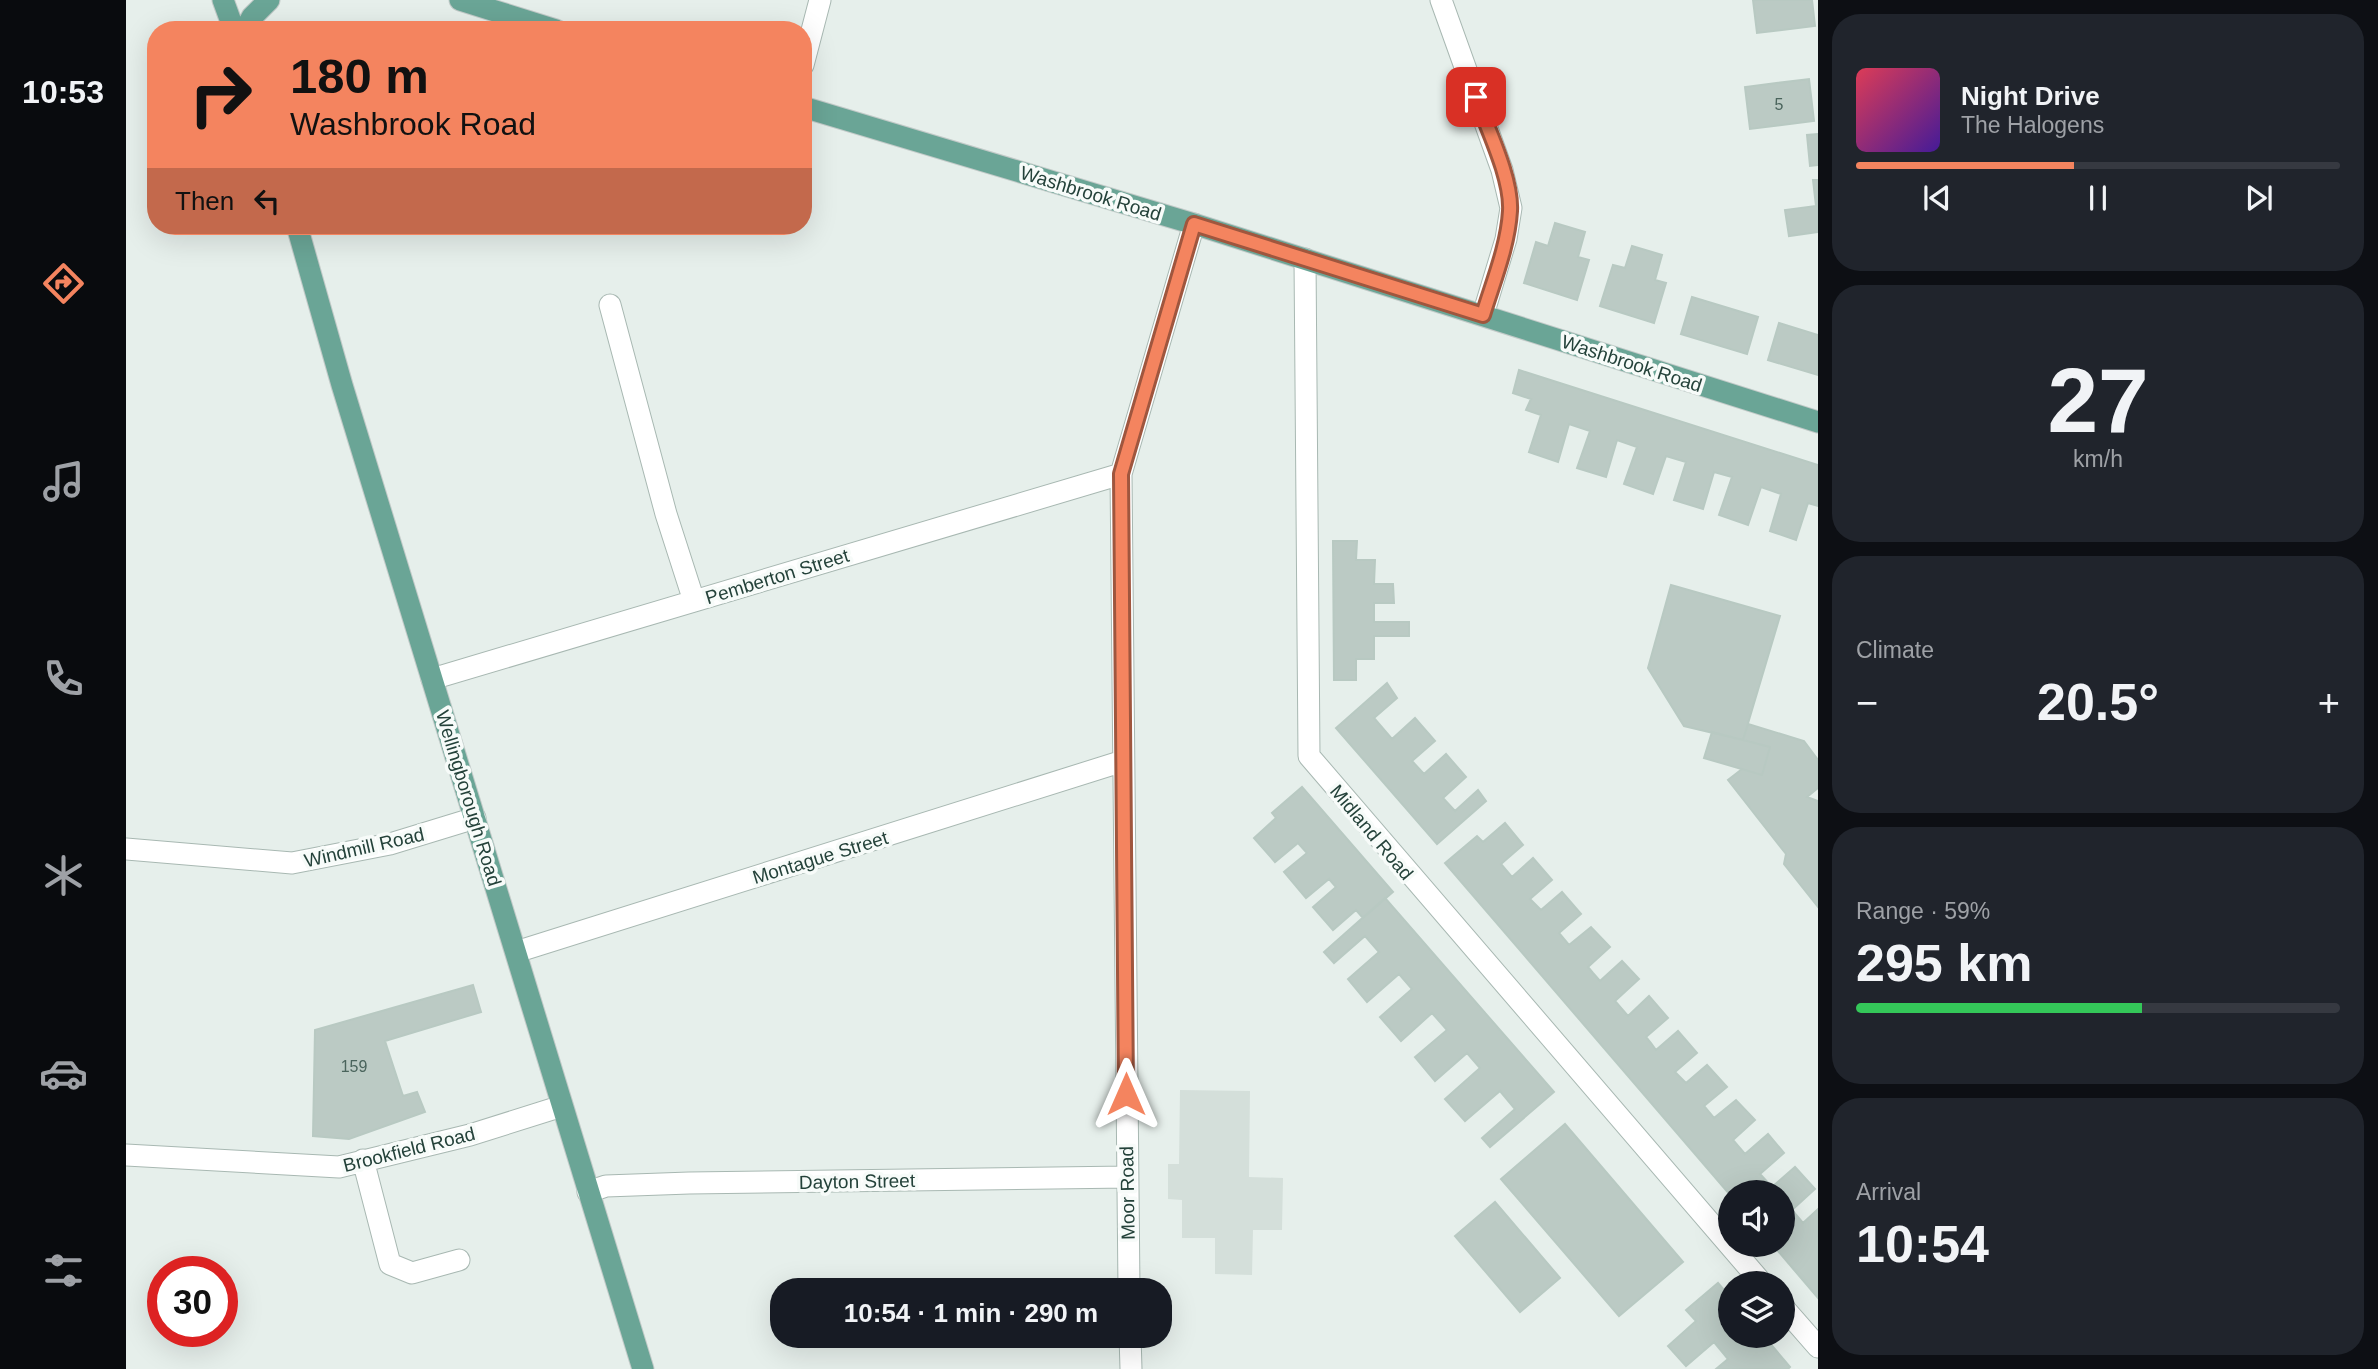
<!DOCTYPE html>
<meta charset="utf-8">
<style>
body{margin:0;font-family:Arial,sans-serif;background:#20242c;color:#f1f3f6;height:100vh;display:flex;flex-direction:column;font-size:26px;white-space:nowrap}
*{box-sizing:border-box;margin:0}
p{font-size:23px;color:#9ea1a6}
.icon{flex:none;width:38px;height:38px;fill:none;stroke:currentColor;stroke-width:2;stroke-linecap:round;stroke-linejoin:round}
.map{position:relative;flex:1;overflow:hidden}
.panel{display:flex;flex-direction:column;gap:14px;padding:14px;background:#0d0f14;width:560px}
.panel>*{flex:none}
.guide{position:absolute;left:21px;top:21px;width:665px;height:214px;border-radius:28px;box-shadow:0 7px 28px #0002;background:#f4845f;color:#111;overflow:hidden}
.buttons{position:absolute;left:1592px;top:1180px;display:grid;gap:14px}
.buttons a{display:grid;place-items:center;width:77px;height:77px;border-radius:50%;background:#171b24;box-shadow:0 7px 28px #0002;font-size:35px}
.speed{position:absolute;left:21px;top:1256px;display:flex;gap:14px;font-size:35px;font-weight:700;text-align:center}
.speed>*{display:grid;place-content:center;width:91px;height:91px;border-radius:50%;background:#171b24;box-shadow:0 7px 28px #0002;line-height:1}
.speed .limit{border:10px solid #d22;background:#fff;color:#111}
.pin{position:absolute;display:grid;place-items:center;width:60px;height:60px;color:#fff;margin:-30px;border-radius:14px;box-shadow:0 4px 10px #0006}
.me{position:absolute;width:77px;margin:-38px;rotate:0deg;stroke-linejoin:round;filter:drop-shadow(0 0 5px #0008)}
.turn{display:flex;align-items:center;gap:24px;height:147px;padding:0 28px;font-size:32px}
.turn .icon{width:91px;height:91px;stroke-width:2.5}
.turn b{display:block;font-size:49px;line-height:60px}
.then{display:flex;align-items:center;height:66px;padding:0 28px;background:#0003;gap:14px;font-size:26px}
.big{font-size:52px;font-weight:700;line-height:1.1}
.panel .tile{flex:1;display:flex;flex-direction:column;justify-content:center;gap:10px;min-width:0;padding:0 24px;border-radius:28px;background:#20242c}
.panel .dial{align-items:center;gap:0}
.dial b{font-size:91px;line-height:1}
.song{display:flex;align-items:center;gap:21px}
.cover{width:84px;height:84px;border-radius:10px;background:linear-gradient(135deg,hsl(350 70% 55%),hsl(260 70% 35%))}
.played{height:7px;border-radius:4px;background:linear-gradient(90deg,#f4845f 45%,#363941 45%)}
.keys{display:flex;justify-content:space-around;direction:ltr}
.heat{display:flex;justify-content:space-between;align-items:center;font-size:38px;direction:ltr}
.charge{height:10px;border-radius:5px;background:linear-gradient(90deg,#34c759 59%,#363941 0)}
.trip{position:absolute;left:644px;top:1278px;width:402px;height:70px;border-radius:28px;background:#171b24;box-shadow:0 7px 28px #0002;font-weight:700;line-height:70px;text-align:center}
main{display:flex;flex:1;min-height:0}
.dock{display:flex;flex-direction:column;width:126px;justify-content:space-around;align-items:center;background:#090b0e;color:#9ea1a6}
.dock .icon{width:49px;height:49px}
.dock .on{color:#f4845f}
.dock b{font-size:32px;color:#f1f3f6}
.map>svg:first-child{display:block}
.built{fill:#d4dfda}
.building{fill:#bbcac4;stroke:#b8c9c2;stroke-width:2}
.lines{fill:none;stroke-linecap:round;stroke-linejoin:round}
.minor-casing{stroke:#a8b8b2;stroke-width:23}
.major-casing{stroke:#c2cac8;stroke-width:23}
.minor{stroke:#fff;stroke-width:21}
.major{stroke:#6aa596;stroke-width:21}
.route-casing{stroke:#9f563e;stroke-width:18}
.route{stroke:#f4845f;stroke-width:12}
.labels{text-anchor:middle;stroke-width:7;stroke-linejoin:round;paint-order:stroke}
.number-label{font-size:16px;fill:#4a645c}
.street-label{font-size:19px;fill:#24423a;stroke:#f7fbf9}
</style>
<main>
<nav class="dock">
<b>10:53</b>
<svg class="icon on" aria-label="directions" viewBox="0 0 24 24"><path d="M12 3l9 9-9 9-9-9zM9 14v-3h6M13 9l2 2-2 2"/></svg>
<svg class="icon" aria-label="music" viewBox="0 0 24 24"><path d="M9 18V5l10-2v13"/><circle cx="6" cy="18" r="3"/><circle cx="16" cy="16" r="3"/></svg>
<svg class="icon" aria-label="phone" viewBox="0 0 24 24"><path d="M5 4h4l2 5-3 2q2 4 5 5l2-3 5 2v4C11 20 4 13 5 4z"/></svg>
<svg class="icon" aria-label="climate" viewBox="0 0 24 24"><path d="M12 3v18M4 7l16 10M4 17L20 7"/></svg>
<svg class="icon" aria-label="car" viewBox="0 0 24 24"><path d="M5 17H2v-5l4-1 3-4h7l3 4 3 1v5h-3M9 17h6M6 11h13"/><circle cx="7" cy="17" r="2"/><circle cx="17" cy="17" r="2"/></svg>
<svg class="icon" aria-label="filters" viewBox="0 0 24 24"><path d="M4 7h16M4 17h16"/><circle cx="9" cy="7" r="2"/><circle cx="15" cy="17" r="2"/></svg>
</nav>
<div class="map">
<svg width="1692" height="1369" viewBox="0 0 1692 1369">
<rect width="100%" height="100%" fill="#e6efeb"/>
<!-- built -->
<path class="built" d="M 1054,1090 L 1124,1091 L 1123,1177 L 1157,1178 L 1156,1230 L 1127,1230 L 1126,1275 L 1089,1274 L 1089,1238 L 1056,1238 L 1056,1200 L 1042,1199 L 1042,1164 L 1053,1164 Z"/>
<!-- building -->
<path class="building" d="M 1627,0 L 1686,0 L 1689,26 L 1631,33 Z
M 1683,79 L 1688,121 L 1624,129 L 1619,87 Z
M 1692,134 L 1692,165 L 1684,166 L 1681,135 Z
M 1687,180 L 1692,180 L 1692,232 L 1663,236 L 1659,210 L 1690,206 Z
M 1429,223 L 1459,232 L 1452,257 L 1463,260 L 1451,300 L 1398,283 L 1410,242 L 1422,246 Z
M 1506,246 L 1536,255 L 1529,280 L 1540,283 L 1528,323 L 1474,306 L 1487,265 L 1499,268 Z
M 1566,297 L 1632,317 L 1621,354 L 1555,334 Z
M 1653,323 L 1692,335 L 1692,375 L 1642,360 Z
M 1393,370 L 1692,465 L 1692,506 L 1682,503 L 1670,540 L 1644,531 L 1655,494 L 1635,487 L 1622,525 L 1593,515 L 1606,477 L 1588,472 L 1577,509 L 1548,500 L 1560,462 L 1540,456 L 1527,494 L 1498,484 L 1511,447 L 1491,440 L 1480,477 L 1451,468 L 1464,431 L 1443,424 L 1432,462 L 1403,452 L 1415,415 L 1400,410 L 1405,399 L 1387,393 Z
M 1207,541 L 1231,541 L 1230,560 L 1249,560 L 1248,584 L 1267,584 L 1268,603 L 1248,603 L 1248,622 L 1283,622 L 1283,636 L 1248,636 L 1248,659 L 1230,659 L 1230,680 L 1208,680 Z
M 1545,585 L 1654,616 L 1617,740 L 1558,726 L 1522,668 Z
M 1261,683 L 1271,698 L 1248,718 L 1266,739 L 1289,718 L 1309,741 L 1286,761 L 1298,774 L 1320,754 L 1340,777 L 1317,798 L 1329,811 L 1352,790 L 1360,801 L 1311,844 L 1210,728 Z
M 1622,724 L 1678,741 L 1692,760 L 1692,788 L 1681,797 L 1692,801 L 1692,907 L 1658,864 L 1660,854 L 1602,780 L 1616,769 L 1636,775 L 1644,747 L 1617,740 Z
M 1586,732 L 1644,747 L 1636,775 L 1578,758 Z
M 1176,787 L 1267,892 L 1237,918 L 1230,910 L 1207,930 L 1187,907 L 1210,887 L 1203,879 L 1180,898 L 1158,872 L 1181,853 L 1172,843 L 1149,862 L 1128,838 L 1150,818 L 1146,813 Z
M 1379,823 L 1397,845 L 1375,864 L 1380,870 L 1386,877 L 1407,858 L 1426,880 L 1404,899 L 1415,910 L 1436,892 L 1455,914 L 1433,933 L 1443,945 L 1465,927 L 1484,947 L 1462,967 L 1467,973 L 1474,981 L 1496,961 L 1513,979 L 1489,1001 L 1502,1016 L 1523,996 L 1542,1018 L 1520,1037 L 1525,1043 L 1530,1050 L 1552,1031 L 1571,1053 L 1549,1072 L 1560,1083 L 1581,1065 L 1601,1087 L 1578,1106 L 1588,1118 L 1610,1100 L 1629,1120 L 1607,1140 L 1619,1154 L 1642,1134 L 1658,1153 L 1634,1174 L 1646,1187 L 1669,1167 L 1689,1189 L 1666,1210 L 1677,1223 L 1692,1209 L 1692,1298 L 1646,1244 L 1657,1244 L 1657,1192 L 1605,1192 L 1605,1196 L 1319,863 L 1351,836 L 1357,842 Z
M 1259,898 L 1428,1092 L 1364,1147 L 1356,1138 L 1389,1109 L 1374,1091 L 1339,1121 L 1319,1099 L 1354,1068 L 1341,1053 L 1309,1081 L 1289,1057 L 1321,1030 L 1306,1013 L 1275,1041 L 1254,1017 L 1286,989 L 1273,974 L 1241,1002 L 1222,979 L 1253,952 L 1239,936 L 1208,963 L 1198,952 Z
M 347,985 L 355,1012 L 259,1041 L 277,1096 L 291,1092 L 299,1112 L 223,1139 L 187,1136 L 189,1030 Z
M 1439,1124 L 1557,1262 L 1493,1316 L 1375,1179 Z
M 1369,1202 L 1434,1278 L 1394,1312 L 1329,1236 Z
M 1592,1283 L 1605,1298 L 1605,1335 L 1637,1335 L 1664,1367 L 1662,1369 L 1590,1369 L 1602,1359 L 1588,1342 L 1560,1366 L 1542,1346 L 1570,1321 L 1560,1310 Z"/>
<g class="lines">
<defs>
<path id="minor" d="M 1315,0 L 1376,170 L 1385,208 L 1380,239 L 1357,315
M 677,65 L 694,0
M 1179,259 L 1183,756 L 1636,1283
M 484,305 L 540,514 L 568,601
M 306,679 L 995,474
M 0,849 L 166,863 L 264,844 L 349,818
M 390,952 L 997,761
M 0,1155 L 213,1167 L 344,1135 L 436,1106
M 237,1160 L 264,1264 L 286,1273 L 333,1260
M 462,1192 L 480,1186 L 563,1183 L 1001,1177
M 1003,1290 L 995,474 L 1068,224
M 1657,1307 L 1692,1347
M 1004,1335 L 1005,1369"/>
<path id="major" d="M 97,0 L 108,30
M 334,0 L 430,30
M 119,30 L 126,17 L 143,0
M 677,107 L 1068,224 L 1692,422
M 171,226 L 216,385 L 517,1369"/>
</defs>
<!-- minor casing -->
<use href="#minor" class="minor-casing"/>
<!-- major casing -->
<use href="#major" class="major-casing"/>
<!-- minor -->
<use href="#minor" class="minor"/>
<!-- major -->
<use href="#major" class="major"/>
</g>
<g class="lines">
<defs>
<path id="route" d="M 1000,1094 L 995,474 L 1068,224 L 1357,315 C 1367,282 1382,246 1384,211 C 1386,178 1361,128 1350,97"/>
</defs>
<!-- route casing -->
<use href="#route" class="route-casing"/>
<!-- route -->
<use href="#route" class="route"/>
</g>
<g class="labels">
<!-- number labels -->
<g class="number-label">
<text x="1653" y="110">5</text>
<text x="228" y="1072">159</text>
</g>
<!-- street labels -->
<g class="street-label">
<text transform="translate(965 193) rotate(17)" y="7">Washbrook Road</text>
<text transform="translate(1506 363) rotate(18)" y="7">Washbrook Road</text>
<text transform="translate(651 576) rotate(-17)" y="7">Pemberton Street</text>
<text transform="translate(343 798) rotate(73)" y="7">Wellingborough Road</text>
<text transform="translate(1246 832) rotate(50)" y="7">Midland Road</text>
<text transform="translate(238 847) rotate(-13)" y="7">Windmill Road</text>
<text transform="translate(694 857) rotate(-17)" y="7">Montague Street</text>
<text transform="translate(283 1149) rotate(-14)" y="7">Brookfield Road</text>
<text transform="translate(731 1181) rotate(-1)" y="7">Dayton Street</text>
<text transform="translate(1001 1193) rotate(-91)" y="7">Moor Road</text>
</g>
</g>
</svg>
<div class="buttons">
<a><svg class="icon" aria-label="sound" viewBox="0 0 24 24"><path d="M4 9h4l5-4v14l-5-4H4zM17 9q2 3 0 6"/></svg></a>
<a><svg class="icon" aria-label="layers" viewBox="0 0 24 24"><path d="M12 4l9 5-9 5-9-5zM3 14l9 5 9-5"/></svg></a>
</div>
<div class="speed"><div class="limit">30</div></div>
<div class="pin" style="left:1350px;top:97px;background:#d93025"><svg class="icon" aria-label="arrive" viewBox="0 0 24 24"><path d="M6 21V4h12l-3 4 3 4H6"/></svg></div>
<svg class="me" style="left:1000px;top:1094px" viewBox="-20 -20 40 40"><path d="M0-17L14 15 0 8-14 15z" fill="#f4845f" stroke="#fff" stroke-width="4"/></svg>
<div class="trip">10:54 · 1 min · 290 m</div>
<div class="guide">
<div class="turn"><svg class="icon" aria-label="right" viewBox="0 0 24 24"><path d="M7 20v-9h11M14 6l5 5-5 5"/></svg><div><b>180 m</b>Washbrook Road</div></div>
<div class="then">Then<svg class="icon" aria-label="left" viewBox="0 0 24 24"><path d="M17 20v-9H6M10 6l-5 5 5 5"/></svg></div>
</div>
</div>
<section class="panel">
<div class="tile">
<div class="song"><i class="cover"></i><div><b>Night Drive</b><p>The Halogens</p></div></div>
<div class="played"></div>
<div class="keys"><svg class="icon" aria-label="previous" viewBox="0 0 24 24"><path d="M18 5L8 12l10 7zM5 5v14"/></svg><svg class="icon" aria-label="pause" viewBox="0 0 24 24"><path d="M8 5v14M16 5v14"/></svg><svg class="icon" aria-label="next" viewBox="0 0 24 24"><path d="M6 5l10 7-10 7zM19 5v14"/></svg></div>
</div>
<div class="tile dial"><b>27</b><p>km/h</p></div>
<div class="tile"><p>Climate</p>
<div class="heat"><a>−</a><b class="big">20.5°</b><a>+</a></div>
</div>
<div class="tile"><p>Range · 59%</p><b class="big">295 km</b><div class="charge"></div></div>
<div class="tile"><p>Arrival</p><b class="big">10:54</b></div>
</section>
</main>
